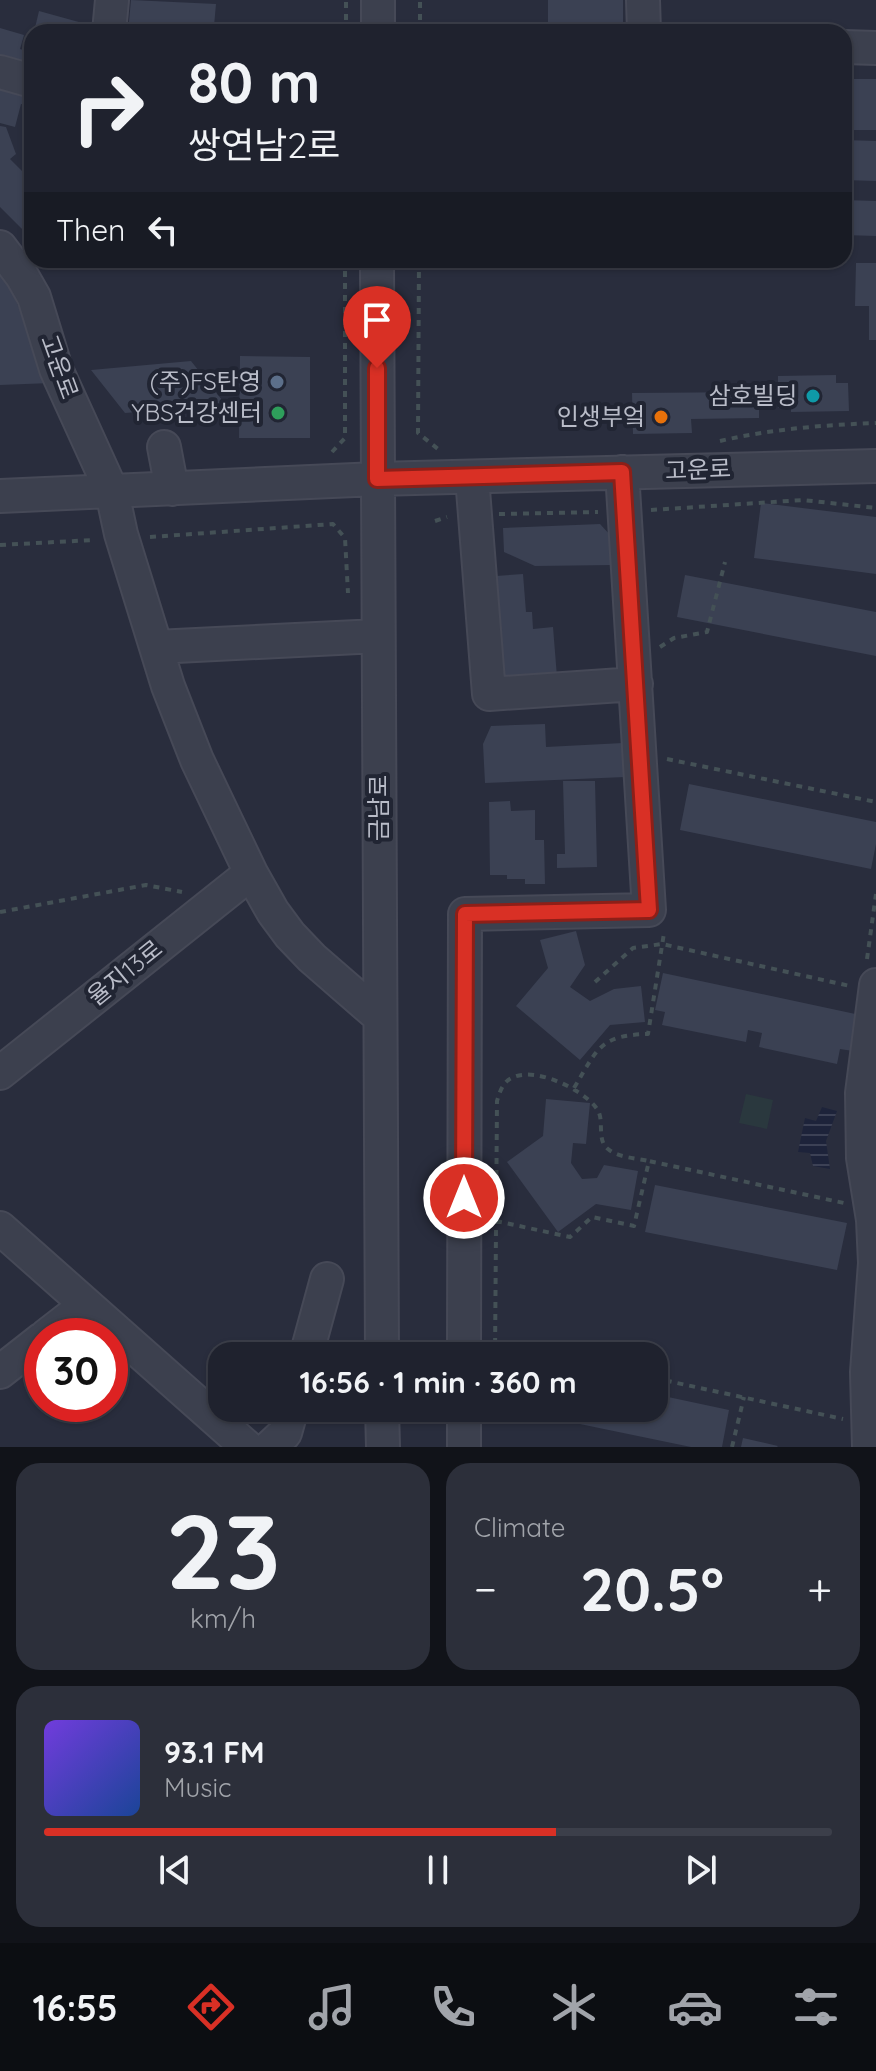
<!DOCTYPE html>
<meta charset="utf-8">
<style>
body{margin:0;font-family:Quicksand,"Noto Sans KR",sans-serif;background:#2c2f3a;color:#f1f3f6;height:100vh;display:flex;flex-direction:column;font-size:30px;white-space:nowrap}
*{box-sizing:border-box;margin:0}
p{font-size:26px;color:#a1a4aa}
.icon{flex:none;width:44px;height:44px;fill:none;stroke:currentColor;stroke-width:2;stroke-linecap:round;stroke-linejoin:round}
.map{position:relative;height:1447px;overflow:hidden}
.panel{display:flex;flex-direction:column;gap:16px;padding:16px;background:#111319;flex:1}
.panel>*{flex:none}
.guide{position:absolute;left:24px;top:24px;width:828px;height:244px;border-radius:24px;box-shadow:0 2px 6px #0004,0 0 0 2px #3c3f4a;background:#1f222e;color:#f1f3f6;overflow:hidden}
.speed{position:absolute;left:24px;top:1318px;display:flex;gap:16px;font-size:40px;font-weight:700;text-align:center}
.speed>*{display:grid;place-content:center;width:104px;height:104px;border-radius:50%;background:#1f222e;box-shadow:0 2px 6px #0004,0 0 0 2px #3c3f4a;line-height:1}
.speed .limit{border:12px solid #d22;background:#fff;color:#111}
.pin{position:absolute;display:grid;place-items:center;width:68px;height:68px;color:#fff;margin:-82px -34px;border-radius:50% 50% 50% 0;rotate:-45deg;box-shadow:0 0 8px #0007}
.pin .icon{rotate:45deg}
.me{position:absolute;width:88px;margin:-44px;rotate:0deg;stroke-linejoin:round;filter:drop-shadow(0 0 6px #0008)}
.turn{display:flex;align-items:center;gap:28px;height:168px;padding:0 32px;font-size:36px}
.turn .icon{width:104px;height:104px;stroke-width:2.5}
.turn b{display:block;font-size:56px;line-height:68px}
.then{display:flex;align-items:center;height:76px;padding:0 32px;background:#0003;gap:16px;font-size:30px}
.big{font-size:60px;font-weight:800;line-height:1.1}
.panel .widget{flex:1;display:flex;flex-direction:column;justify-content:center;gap:12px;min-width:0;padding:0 28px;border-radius:24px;background:#2c2f3a}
.panel .dial{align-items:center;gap:0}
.dial b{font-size:104px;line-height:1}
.song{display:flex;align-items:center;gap:24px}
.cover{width:96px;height:96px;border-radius:12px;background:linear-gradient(135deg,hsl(260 70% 55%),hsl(220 70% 35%))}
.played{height:8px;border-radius:4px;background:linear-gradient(90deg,#d93025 65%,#3c3f4a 65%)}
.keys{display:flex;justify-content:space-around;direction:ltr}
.heat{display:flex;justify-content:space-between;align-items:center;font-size:44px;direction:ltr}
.panel .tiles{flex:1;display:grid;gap:16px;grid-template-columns:1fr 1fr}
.widget:last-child{grid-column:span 2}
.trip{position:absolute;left:208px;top:1342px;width:460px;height:80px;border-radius:24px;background:#1f222e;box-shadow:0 2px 6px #0004,0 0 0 2px #3c3f4a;font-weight:800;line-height:80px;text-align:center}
.tabs{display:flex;height:128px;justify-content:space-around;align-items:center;background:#0c0e12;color:#a1a4aa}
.tabs .icon{width:56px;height:56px}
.tabs .active{color:#d93025}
.tabs b{font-size:36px;color:#f1f3f6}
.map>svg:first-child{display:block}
.pitch{fill:#2a383e}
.water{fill:url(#water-rules)}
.building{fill:#3b4153}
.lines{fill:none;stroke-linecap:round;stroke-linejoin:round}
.minor-casing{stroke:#464957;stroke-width:36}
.path{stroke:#445156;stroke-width:4;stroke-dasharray:6 6;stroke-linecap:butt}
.minor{stroke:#3c404e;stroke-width:32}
.route-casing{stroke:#8d1f18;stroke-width:20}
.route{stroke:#d93025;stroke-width:14}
.service-dot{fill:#5c6f8a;stroke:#212533;stroke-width:3}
.culture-dot{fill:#0f9aa8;stroke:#212533;stroke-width:3}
.leisure-dot{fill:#2e9e5b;stroke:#212533;stroke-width:3}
.food-dot{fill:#e8710a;stroke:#212533;stroke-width:3}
.labels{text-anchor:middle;stroke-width:8;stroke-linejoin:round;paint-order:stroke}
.street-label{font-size:24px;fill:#b9bcc8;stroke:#212533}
.poi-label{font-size:24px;fill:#b9bcc8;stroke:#212533;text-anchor:end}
</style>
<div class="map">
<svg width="876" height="1447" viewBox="0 0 876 1447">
<defs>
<pattern id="water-rules" width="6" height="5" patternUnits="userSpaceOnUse" patternTransform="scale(2)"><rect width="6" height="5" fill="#1d233a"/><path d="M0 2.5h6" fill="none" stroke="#3c4155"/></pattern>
</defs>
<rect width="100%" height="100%" fill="#292d3d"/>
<!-- pitch -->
<path class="pitch" d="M 746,1094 L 773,1100 L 767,1129 L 739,1123 Z"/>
<!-- water -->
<path class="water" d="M 822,1107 L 837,1111 L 826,1141 L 830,1169 L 813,1166 L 810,1153 L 798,1152 L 805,1118 L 816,1121 Z"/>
<!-- building -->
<path class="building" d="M 131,0 L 216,4 L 214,26 L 190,25 L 189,32 L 128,32 Z
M 548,0 L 623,0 L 623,24 L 548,23 Z
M 39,11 L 104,29 L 103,32 L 34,32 Z
M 0,28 L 24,35 L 20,49 L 27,51 L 23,66 L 0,59 Z
M 31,41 L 32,41 L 32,69 L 24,67 Z
M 844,79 L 876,79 L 876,130 L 844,130 Z
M 0,85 L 31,93 L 27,105 L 21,104 L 15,127 L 0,123 Z
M 0,126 L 6,127 L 16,154 L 10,159 L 32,181 L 32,231 L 28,235 L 0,207 Z
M 844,140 L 876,141 L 876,181 L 844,180 Z
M 844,200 L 876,201 L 876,236 L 844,235 Z
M 0,263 L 51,383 L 0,385 Z
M 856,263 L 876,263 L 876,340 L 869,340 L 869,306 L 855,306 Z
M 240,356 L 310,357 L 310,438 L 239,438 Z
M 191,361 L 226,405 L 125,413 L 91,370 Z
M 836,375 L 836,383 L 848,383 L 849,411 L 791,412 L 791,408 L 778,408 L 778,376 Z
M 759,392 L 759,418 L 691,419 L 692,433 L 633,434 L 632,393 Z
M 761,503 L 876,517 L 876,574 L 754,558 Z
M 600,524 L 612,537 L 613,565 L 535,566 L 504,552 L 503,528 Z
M 523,574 L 526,612 L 532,612 L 533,629 L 553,627 L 557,677 L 504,681 L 496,576 Z
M 685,575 L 876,612 L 876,656 L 677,617 Z
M 545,724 L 546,747 L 623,743 L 625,777 L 485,783 L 483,744 L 491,726 Z
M 563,781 L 595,781 L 597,867 L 557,868 L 557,854 L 565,854 Z
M 689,784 L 876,822 L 876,844 L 871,869 L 680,830 Z
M 510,801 L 511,811 L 535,810 L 535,840 L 544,840 L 545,884 L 525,884 L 525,879 L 507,879 L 507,875 L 490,875 L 489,802 Z
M 576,931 L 585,965 L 570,987 L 590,1001 L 614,989 L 641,986 L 645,1022 L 610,1025 L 580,1060 L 516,1006 L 548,968 L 540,940 Z
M 663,973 L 860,1015 L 853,1051 L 840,1049 L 837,1064 L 759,1047 L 762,1033 L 748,1030 L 746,1042 L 662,1025 L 665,1012 L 655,1010 Z
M 546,1099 L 590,1103 L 586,1144 L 573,1143 L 571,1163 L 582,1179 L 597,1178 L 604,1165 L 638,1171 L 631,1210 L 596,1204 L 558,1232 L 507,1162 L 543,1136 Z
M 655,1185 L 847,1223 L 837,1270 L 645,1232 Z
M 654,1394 L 729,1410 L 722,1447 L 691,1447 L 517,1411 L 517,1408 L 654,1408 Z
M 743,1438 L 778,1446 L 777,1447 L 741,1447 Z"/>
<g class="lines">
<defs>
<path id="minor" d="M 643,0 L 644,32
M 109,32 L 112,0
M 378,32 L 378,0
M 844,47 L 876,48
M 0,72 L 32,81
M 0,247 L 22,276 L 34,297 L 56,369 L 112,492 L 121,534 L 168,686 L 197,760 L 251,873 L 273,912 L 290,935 L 312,958 L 380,1017
M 377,260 L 382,1356
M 164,447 L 172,489
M 472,477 L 489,694 L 636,684
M 0,496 L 377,479 L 876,466
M 156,647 L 378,636
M 0,1073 L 251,873
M 0,1228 L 247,1447
M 46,1336 L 86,1305
M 306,1356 L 327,1279
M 464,1356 L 465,914 L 649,910 L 622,472
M 0,1372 L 42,1339
M 382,1408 L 383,1447
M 270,1447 L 285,1433 L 292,1408
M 464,1447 L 464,1408
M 869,1447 L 867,1372 L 875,1263 L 873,1220 L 863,1158 L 862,1093 L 876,985"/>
</defs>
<!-- minor casing -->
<use href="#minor" class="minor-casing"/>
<!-- path -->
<path class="path" d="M 346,32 L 346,0
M 420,32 L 420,0
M 419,260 L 418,433 L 438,449
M 720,441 C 771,429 824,425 876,423
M 332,452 L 345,438 L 345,260
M 651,510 L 803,500 L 876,508
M 499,514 L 598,512
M 435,521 L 447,517
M 150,537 L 333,524 L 345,538 L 348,593
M 0,545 L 93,540
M 660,647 L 674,638 L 707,632 L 725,562
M 667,759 L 876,802
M 0,912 L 146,885 L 182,892
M 867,959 L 876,894
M 595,982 L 633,948 L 662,944 L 850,986
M 574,1088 C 597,1050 599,1035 648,1034 L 664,933
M 496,1221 L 570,1237 L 592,1217 L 634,1226 L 649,1161 L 844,1203
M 496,1344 L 553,1356
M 495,1356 L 497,1101 C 500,1091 503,1081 514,1077 C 537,1067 584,1090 597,1109 C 605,1120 596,1140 608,1149 C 619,1158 636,1158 649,1161
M 654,1378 L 843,1419
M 732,1447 L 744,1397"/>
<!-- minor -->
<use href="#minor" class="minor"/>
</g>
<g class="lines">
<defs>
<path id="route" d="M 377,368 L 377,479 L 622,472 L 649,910 L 465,914 L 464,1198"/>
</defs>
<!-- route casing -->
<use href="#route" class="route-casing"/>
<!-- route -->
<use href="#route" class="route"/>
</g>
<!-- markers -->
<circle class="service-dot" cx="277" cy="382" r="8"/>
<circle class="culture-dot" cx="813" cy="396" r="8"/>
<circle class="leisure-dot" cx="278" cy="413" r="8"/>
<circle class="food-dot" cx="661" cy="417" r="8"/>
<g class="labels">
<!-- street labels -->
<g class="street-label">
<text transform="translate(59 367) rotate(70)" y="8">고운로</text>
<text transform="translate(698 470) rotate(-2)" y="8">고운로</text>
<text transform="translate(379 808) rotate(-90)" y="8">금남로</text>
<text transform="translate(125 973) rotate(-39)" y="8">율지13로</text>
</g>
<!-- poi labels -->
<g class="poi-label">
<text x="261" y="390">(주)FS탄영</text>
<text x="797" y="404">삼호빌딩</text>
<text x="262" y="421">YBS건강센터</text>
<text x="645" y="425">인생부엌</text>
</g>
</g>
</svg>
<div class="speed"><div class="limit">30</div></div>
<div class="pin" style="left:377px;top:368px;background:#d93025"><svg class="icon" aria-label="arrive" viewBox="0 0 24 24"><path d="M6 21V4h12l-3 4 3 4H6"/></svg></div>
<svg class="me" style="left:464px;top:1198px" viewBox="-20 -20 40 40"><circle r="17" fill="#d93025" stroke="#fff" stroke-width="3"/><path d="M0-11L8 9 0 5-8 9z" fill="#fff"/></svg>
<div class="trip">16:56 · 1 min · 360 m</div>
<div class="guide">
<div class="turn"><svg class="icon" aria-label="right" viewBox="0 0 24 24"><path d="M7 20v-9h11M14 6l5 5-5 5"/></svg><div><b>80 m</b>쌍연남2로</div></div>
<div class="then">Then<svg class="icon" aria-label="left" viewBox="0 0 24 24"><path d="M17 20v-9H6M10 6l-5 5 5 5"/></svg></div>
</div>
</div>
<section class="panel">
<div class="tiles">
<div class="widget dial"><b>23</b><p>km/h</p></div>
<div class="widget"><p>Climate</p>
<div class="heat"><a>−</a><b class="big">20.5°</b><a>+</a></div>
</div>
<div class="widget">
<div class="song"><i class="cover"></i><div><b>93.1 FM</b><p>Music</p></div></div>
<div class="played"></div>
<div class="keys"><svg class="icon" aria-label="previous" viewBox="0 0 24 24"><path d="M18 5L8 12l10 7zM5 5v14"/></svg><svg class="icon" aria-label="pause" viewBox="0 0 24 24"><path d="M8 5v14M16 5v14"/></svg><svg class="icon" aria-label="next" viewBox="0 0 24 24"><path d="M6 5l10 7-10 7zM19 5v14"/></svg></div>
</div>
</div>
</section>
<nav class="tabs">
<b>16:55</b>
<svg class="icon active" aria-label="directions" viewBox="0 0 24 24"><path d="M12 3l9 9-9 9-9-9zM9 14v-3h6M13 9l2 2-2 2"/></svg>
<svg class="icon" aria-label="music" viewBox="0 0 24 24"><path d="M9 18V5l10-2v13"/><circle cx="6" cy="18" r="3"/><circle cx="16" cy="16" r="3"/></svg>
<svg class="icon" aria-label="phone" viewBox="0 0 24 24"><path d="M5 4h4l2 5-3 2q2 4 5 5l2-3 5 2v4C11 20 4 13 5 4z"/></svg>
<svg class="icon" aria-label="climate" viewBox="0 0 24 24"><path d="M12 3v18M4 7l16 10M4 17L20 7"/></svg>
<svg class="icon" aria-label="car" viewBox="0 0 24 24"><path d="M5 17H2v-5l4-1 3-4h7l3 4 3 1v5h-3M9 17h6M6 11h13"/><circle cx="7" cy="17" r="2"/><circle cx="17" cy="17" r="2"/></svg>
<svg class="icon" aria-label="filters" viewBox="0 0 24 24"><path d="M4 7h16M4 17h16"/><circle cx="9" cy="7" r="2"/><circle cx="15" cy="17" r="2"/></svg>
</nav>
